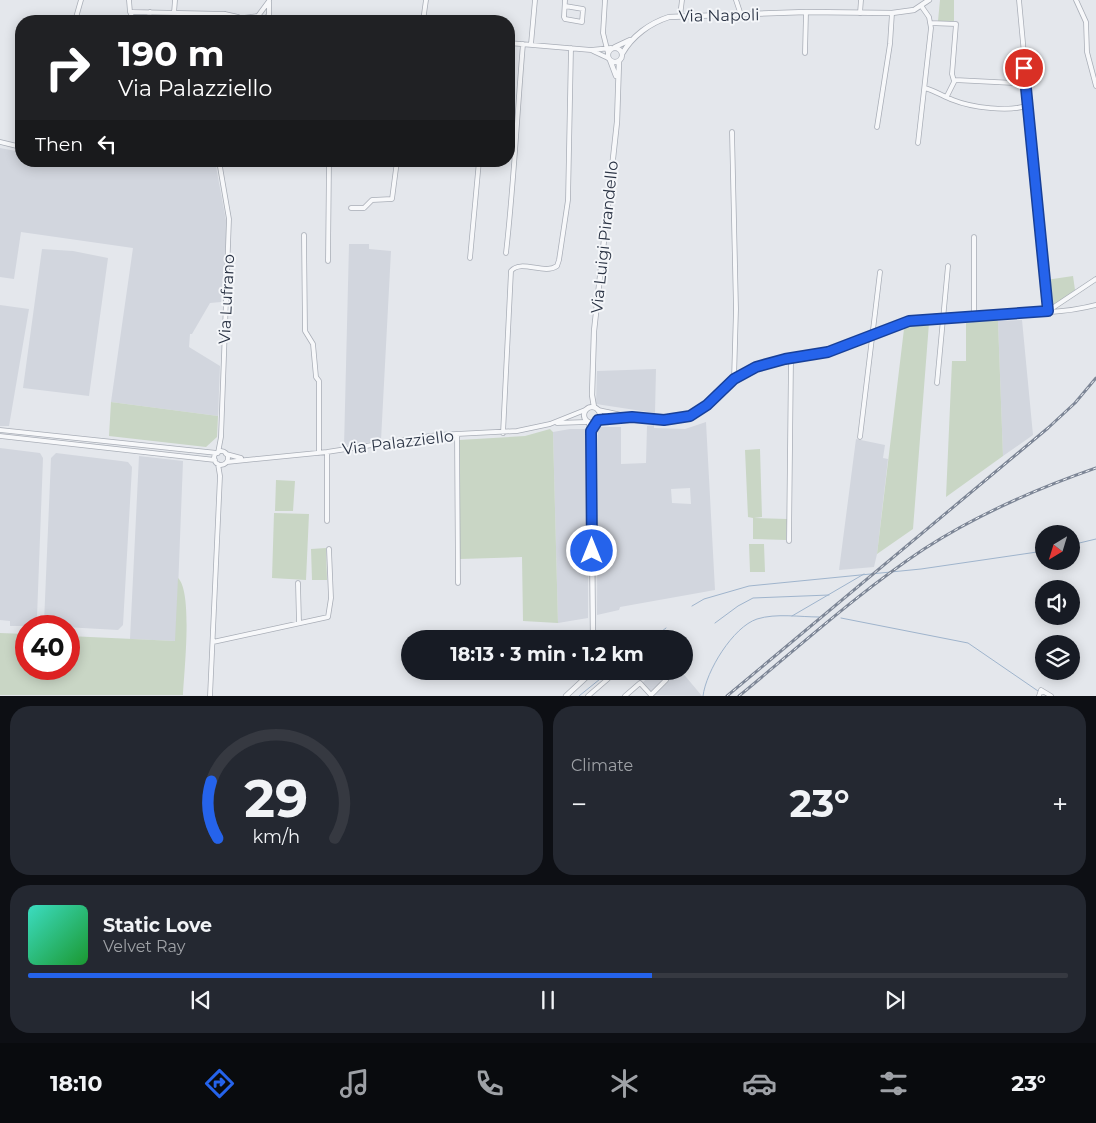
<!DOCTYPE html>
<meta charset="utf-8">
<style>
body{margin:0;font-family:Montserrat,sans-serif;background:#242831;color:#f1f3f6;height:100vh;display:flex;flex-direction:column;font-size:19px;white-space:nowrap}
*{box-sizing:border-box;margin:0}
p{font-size:16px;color:#9ea1a6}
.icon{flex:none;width:28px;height:28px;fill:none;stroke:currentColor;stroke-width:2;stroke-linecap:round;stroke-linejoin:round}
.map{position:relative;height:696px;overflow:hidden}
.drawer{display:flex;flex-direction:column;gap:10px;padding:10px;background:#0d0f14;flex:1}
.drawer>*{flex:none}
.banner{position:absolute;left:15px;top:15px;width:500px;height:152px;border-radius:20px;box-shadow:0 2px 12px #0003;background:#202124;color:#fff;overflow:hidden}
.needle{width:32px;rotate:218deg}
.controls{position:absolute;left:1035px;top:525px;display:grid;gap:10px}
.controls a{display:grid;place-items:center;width:45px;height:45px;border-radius:50%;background:#171b24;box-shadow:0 2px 12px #0003;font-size:25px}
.speed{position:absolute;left:15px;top:615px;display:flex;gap:10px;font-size:25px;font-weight:700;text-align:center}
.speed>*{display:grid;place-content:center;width:65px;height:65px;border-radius:50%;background:#171b24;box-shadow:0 2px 12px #0003;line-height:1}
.speed .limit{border:8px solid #d22;background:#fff;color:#111}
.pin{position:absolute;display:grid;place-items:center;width:42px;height:42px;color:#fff;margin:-21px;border:2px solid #fff;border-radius:50%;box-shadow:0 1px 5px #0007}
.me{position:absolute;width:55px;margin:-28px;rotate:0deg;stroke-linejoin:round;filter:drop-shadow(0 0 4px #0008)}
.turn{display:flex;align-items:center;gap:18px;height:105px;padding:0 20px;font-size:22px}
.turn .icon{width:65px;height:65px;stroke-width:2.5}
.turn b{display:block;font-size:35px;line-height:42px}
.then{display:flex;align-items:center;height:48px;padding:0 20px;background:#0003;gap:10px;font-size:19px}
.big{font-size:38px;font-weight:700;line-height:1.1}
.drawer .widget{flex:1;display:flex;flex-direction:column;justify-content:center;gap:8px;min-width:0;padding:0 18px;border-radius:20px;background:#242831}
.drawer .dial{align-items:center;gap:0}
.dial svg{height:130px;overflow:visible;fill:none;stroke:#363941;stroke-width:7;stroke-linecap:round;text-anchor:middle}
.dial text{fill:#f1f3f6;stroke:none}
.song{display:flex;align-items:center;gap:15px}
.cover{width:60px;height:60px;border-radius:8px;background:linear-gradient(135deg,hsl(170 70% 55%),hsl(130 70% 35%))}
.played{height:5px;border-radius:2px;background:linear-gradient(90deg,#2563eb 60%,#363941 60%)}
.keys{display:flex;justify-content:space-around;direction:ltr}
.heat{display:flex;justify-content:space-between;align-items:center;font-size:28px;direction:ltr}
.drawer .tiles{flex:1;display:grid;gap:10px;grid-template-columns:1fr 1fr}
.widget:last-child{grid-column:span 2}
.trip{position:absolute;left:401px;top:630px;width:292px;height:50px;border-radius:25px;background:#171b24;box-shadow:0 2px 12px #0003;font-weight:700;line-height:50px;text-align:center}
.dock{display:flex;height:80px;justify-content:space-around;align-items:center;background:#090b0e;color:#9ea1a6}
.dock .icon{width:35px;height:35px}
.dock .active{color:#2563eb}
.dock b{font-size:22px;color:#f1f3f6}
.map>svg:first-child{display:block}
.built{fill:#d2d6de;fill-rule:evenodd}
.green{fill:#c9d6c5}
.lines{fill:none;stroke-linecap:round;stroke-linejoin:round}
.stream{stroke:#9fb4cc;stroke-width:1}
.minor-casing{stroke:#a9aeb7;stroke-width:5.5}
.tertiary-casing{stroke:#a9aeb7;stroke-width:6}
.minor{stroke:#f7f8fa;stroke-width:4}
.tertiary{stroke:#f7f8fa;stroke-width:4.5}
.rail-casing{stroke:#7d8696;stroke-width:3}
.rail{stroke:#f4f6f9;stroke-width:1;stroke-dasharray:4;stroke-linecap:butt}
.route-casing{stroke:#184099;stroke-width:12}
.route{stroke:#2563eb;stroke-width:9}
.labels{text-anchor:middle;stroke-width:4;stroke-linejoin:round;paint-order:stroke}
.street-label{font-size:16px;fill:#2b3445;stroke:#f4f6f9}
</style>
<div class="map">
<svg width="1096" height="696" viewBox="0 0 1096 696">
<rect width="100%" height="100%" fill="#e4e7ec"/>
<!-- built -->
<path class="built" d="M 0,148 L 21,152 L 21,161 L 215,161 L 227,226 L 221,302 L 210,303 L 192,334 L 190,334 L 189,347 L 220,366 L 218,416 L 111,402 L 133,248 L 21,232 L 14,279 L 0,277 Z
M 349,244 L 369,244 L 369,249 L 391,251 L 381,440 L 344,447 Z
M 42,249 L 73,251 L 108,258 L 89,396 L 23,388 Z
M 0,305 L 29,309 L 9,426 L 0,426 Z
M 1022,320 L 1033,435 L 1003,456 L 998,321 Z
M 656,369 L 655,413 L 596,404 L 597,371 Z
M 706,422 L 715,590 L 620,607 L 619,610 L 597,615 L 598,427 L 621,427 L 621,464 L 646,463 L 647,426 L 654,425 L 654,428 L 685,429 ZM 690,488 L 691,504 L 672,503 L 671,489 Z
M 570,429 L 588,429 L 588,618 L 558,623 L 553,432 Z
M 856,439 L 885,445 L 883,458 L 888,459 L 877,554 L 874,567 L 839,570 Z
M 0,448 L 40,453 L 43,458 L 37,617 L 29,626 L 10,626 L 10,621 L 0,620 Z
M 56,453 L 121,461 L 128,462 L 132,467 L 123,625 L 118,630 L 47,626 L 44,623 L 51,458 Z
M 139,456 L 183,461 L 176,641 L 130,639 Z
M 655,671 L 681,671 L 702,696 L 648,695 L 639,686 Z"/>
<!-- green -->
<path class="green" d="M 940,0 L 954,0 L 954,21 L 938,21 Z
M 1073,276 L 1075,290 L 1054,305 L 1048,304 L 1046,280 Z
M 995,319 L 998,321 L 1003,456 L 946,497 L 952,361 L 966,361 L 966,323 Z
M 929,323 L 913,529 L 877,554 L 904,329 L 909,325 Z
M 111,402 L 218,416 L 217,437 L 206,447 L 109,436 Z
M 550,429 L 553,432 L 558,623 L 523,621 L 522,557 L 460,559 L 459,440 L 525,436 Z
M 760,449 L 762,517 L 754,518 L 787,519 L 786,540 L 753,539 L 753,518 L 748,517 L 745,450 Z
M 276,480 L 295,481 L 293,511 L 275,511 Z
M 274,513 L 309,514 L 306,580 L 272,578 Z
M 749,544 L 764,544 L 765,572 L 750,572 Z
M 326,548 L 327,580 L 312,580 L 311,549 Z
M 178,578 C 193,592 184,672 183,695 L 0,695 L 0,633 L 26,634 L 26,669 L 69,669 L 69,636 L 175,641 Z"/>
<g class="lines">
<!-- stream -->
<path class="stream" d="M 1071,545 L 1096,539
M 692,606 L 704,599 L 749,586 L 921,569 L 1044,551
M 792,616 L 864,574
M 841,618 L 968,643 L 1038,691
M 715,623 L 738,606 L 753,598 L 829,595
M 652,639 L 666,628
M 579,696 L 610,671
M 703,696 C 706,671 733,627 757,619 C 776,613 800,617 819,617"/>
<defs>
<path id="minor" d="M 129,0 L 130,12
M 605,0 L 603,33 L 608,53
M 736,0 L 741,15
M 1019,0 L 1048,311 L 1096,279
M 1076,0 L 1086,22 L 1087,52 L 1096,86
M 565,6 L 583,9 L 582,22 L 565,19 L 564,17 L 565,0
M 174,13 L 175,0
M 860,13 L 861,0
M 225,14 L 231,21
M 680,16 L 682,0
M 264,20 L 289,21
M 264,20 L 269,15 L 269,2
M 75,21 L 81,0
M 129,21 L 132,12 L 225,14 L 238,17 L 245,21
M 148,21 L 150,12
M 239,21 L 243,18 L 258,16 L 269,1
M 423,21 L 426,0
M 930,23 L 956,24 L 952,74 L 954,81
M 509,43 L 591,50 L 611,48
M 531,44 L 535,0
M 593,51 L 608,58
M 805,53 L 806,12
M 925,88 C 935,91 943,96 953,100 C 970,107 1011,113 1027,105
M 947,96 L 955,80 L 1014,83
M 877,127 L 890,44 L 892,13
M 732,132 L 736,309 L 734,379
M 0,142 L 21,147
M 918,143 L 931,28 L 929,17 L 922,7
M 351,208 L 364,208 L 372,200 L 392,199 L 397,161
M 304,235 L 305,331 L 313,344 L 316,377 L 319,381 L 319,453
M 974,237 L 974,315
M 506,253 C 514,183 517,114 523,44
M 470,258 L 479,161
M 328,261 L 329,161
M 937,383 L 948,266
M 598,410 C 634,417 677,431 708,405 C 723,391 736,375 755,367 C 779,358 805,359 829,351 C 854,343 878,329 904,322 C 964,307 1036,321 1096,305
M 598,420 L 625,417
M 557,423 L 586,422
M 0,430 L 217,453
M 503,433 L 511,271 C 521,259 544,275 557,266 L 559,260 L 568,200 L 571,48
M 457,434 L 458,583
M 0,436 L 215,460
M 860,437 L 880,272
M214 458a7 7 0 1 1 14 0a7 7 0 1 1-14 0Z
M 327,452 L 327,521
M 218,453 L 221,437 L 229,219 L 219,161
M 226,454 L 241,458
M 227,462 L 327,452 L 437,435 L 517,431 L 550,424 L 585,410
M 789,541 L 791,358
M 298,583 L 299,623
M 659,639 L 663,636
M 213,642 L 328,617 L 331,598 L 329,549
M 210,696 L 220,476 L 218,464
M 588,696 L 617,671
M 625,696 L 640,683 L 651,695 L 666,680
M 1039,696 L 1041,690 L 1051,696"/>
<path id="tertiary" d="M 615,47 L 630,40
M608 55a7 7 0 1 1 14 0a7 7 0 1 1-14 0Z
M 622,54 C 632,36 650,23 669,17 L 806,12 L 892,13 L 914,10 L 929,0
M 610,60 L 616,76
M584 415a8 8 0 1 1 16 0a8 8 0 1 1-16 0Z
M 594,407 L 592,395 L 594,331 L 617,122 L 619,61
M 589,423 L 591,431 L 593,639
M 566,696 L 593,671"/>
</defs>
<!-- minor casing -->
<use href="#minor" class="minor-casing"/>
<!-- tertiary casing -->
<use href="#tertiary" class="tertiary-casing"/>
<!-- minor -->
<use href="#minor" class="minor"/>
<!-- tertiary -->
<use href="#tertiary" class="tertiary"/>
<defs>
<path id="rail" d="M 727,696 L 1048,428 L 1075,403 L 1096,378
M 739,696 C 800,646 859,592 924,549 C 978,514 1036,489 1096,468"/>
</defs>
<!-- rail casing -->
<use href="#rail" class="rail-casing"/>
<!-- rail -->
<use href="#rail" class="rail"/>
</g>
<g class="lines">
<defs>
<path id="route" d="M 592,551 L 591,431 L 598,420 L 632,417 L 664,420 L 690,416 L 707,405 L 734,379 L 756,367 L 785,359 L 828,352 L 909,321 L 1048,311 L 1024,68"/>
</defs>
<!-- route casing -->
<use href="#route" class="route-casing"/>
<!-- route -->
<use href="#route" class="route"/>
</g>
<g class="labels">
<!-- street labels -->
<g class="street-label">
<text transform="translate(719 15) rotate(-1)" y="6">Via Napoli</text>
<text transform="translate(604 237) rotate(-84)" y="6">Via Luigi Pirandello</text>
<text transform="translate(226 299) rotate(-87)" y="6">Via Lufrano</text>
<text transform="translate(398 442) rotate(-7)" y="6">Via Palazziello</text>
</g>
</g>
</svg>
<div class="controls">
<a><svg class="needle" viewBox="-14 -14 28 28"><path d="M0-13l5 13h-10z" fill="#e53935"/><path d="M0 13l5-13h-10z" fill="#9ea1a6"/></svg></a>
<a><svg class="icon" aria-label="sound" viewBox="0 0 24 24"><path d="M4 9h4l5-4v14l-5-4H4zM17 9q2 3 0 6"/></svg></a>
<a><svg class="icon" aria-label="layers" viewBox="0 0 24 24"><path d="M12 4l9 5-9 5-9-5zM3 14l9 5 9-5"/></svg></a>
</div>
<div class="speed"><div class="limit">40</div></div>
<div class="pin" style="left:1024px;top:68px;background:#d93025"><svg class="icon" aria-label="arrive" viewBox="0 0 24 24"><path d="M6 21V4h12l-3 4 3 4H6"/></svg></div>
<svg class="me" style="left:592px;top:551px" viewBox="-20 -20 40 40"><circle r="17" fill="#2563eb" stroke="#fff" stroke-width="3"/><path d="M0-11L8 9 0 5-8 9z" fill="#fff"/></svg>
<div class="trip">18:13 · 3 min · 1.2 km</div>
<div class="banner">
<div class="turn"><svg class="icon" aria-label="right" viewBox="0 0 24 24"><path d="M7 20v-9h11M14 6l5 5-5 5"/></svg><div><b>190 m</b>Via Palazziello</div></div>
<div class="then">Then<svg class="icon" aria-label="left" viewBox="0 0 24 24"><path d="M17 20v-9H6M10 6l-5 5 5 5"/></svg></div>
</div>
</div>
<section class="drawer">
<div class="tiles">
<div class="widget dial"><svg viewBox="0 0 100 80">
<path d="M14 69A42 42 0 1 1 86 69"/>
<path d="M14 69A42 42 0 0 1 10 34" stroke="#2563eb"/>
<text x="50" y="56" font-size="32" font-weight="700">29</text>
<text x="50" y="72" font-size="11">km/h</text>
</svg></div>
<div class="widget"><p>Climate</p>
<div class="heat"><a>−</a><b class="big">23°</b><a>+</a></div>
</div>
<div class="widget">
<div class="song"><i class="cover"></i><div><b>Static Love</b><p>Velvet Ray</p></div></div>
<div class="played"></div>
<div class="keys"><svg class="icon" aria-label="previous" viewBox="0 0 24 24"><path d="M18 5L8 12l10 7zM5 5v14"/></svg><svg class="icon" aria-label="pause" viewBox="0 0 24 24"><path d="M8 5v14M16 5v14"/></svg><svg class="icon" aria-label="next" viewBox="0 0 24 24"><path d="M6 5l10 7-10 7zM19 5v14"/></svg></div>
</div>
</div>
</section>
<nav class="dock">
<b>18:10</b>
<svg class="icon active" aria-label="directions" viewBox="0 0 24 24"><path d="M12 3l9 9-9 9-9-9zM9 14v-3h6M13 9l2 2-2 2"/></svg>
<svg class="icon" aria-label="music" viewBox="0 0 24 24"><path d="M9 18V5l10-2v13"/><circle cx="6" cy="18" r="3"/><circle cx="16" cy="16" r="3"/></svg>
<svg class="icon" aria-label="phone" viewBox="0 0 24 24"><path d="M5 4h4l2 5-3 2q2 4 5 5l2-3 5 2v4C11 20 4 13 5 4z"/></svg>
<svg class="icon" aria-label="climate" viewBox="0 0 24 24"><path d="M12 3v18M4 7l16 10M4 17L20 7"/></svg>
<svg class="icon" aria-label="car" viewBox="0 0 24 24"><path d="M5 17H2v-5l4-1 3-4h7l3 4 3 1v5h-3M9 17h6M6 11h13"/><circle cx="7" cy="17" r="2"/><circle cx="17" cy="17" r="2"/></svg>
<svg class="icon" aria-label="filters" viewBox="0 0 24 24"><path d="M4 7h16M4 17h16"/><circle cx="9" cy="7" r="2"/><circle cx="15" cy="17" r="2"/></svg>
<b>23°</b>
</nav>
